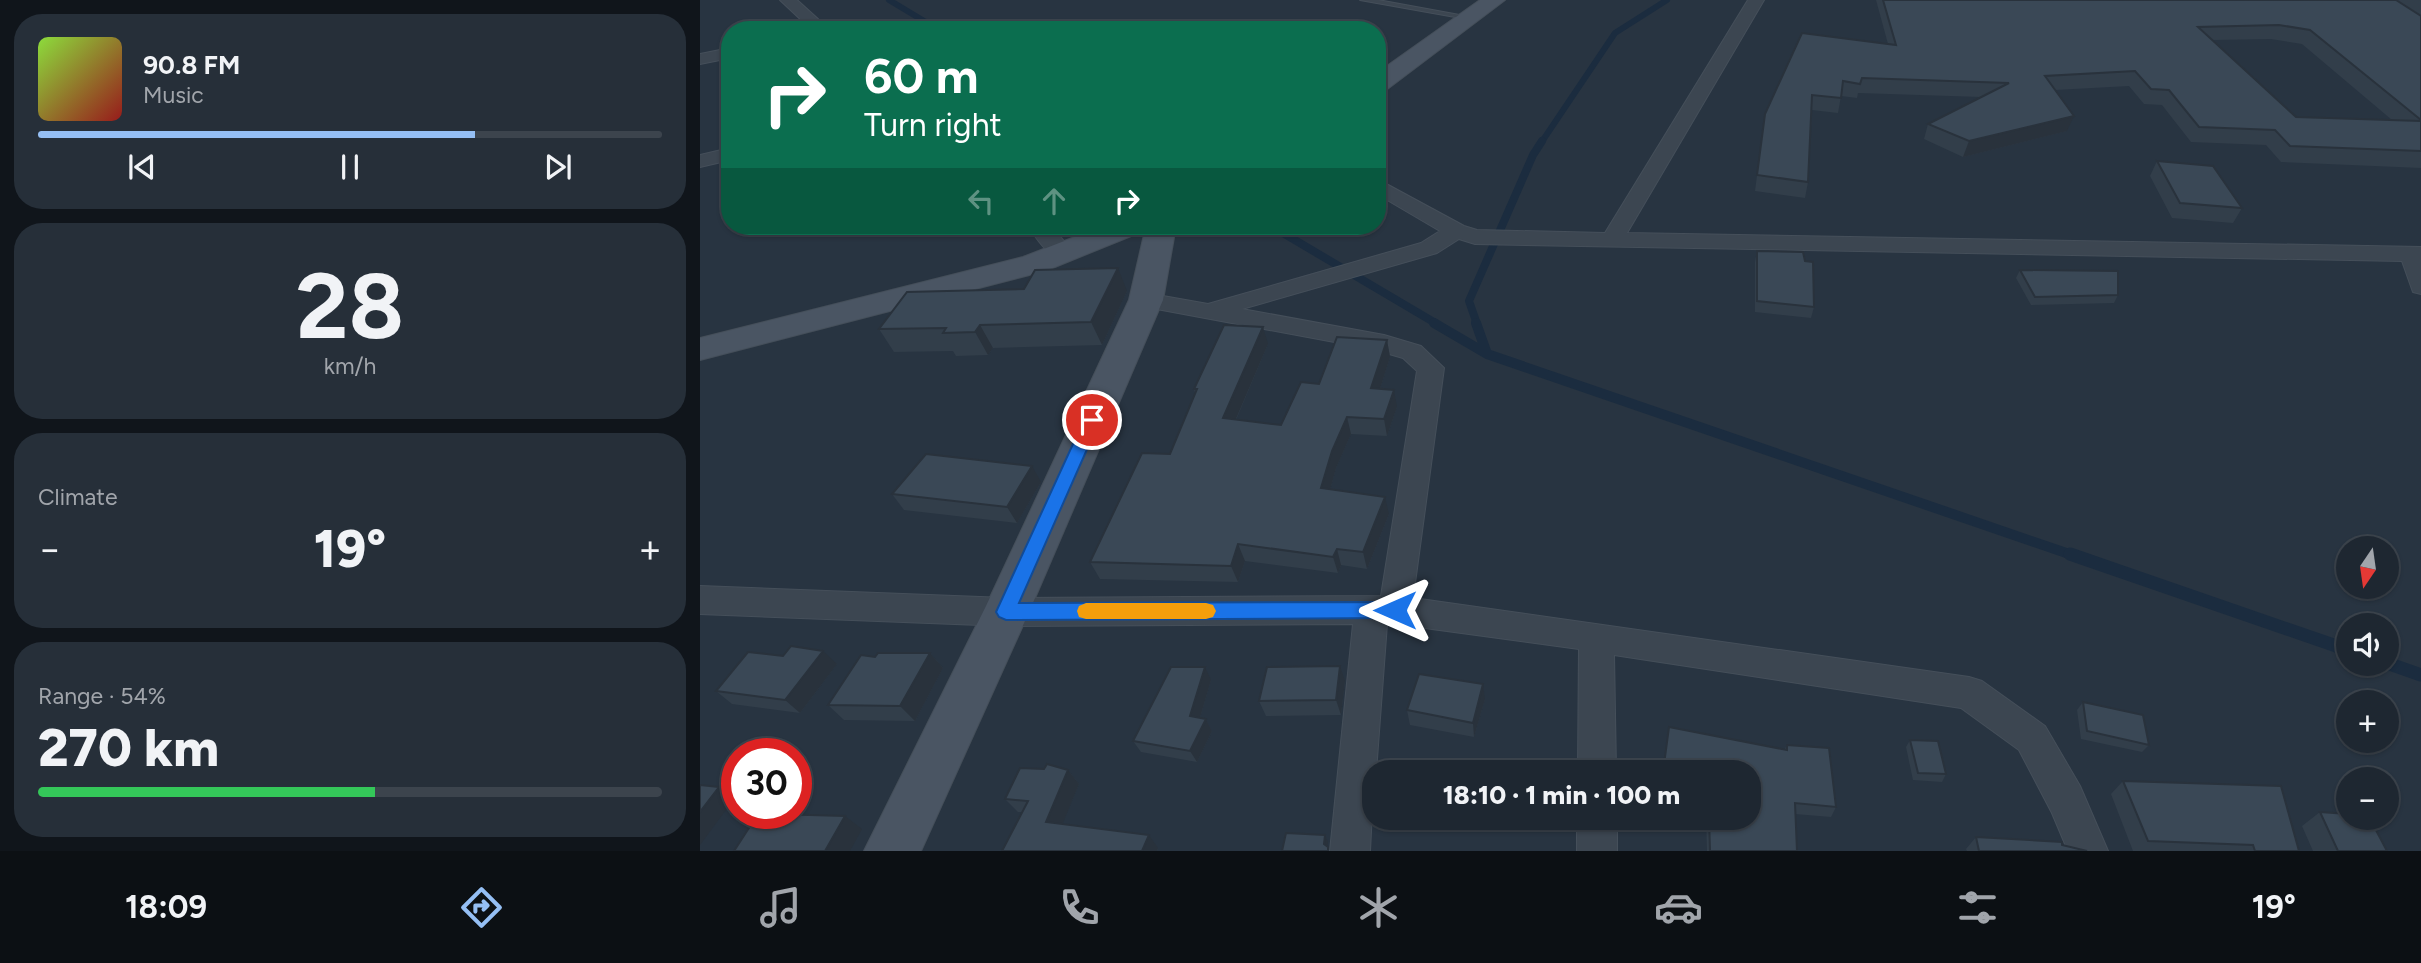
<!DOCTYPE html>
<meta charset="utf-8">
<style>
body{margin:0;font-family:Figtree,sans-serif;background:#262f39;color:#f1f3f6;height:100vh;display:flex;flex-direction:column;font-size:26px;white-space:nowrap}
*{box-sizing:border-box;margin:0}
p{font-size:23px;color:#a1a5ab}
.icon{flex:none;width:38px;height:38px;fill:none;stroke:currentColor;stroke-width:2;stroke-linecap:round;stroke-linejoin:round}
.map{position:relative;flex:1;overflow:hidden}
.details{display:flex;flex-direction:column;gap:14px;padding:14px;background:#10151b;width:700px}
.details>*{flex:none}
.guide{position:absolute;left:21px;top:21px;width:665px;height:214px;border-radius:28px;box-shadow:0 2px 5px #0004,0 0 0 2px #3c444d;background:#0b6e4f;color:#fff;overflow:hidden}
.needle{width:46px;rotate:193deg}
.fabs{position:absolute;left:1636px;top:536px;display:grid;gap:14px}
.fabs a{display:grid;place-items:center;width:63px;height:63px;border-radius:50%;background:#1e2731;box-shadow:0 2px 5px #0004,0 0 0 2px #3c444d;font-size:35px}
.speed{position:absolute;left:21px;top:738px;display:flex;gap:14px;font-size:35px;font-weight:700;text-align:center}
.speed>*{display:grid;place-content:center;width:91px;height:91px;border-radius:50%;background:#1e2731;box-shadow:0 2px 5px #0004,0 0 0 2px #3c444d;line-height:1}
.speed .limit{border:10px solid #d22;background:#fff;color:#111}
.pin{position:absolute;display:grid;place-items:center;width:60px;height:60px;color:#fff;margin:-30px;border:4px solid #fff;border-radius:50%;box-shadow:0 2px 7px #0007}
.me{position:absolute;width:77px;margin:-38px;rotate:270deg;stroke-linejoin:round;filter:drop-shadow(0 0 5px #0008)}
.turn{display:flex;align-items:center;gap:24px;height:147px;padding:0 28px;font-size:32px}
.turn .icon{width:91px;height:91px;stroke-width:2.5}
.turn b{display:block;font-size:49px;line-height:60px}
.lanes{display:flex;align-items:center;height:66px;padding:0 28px;background:#0003;justify-content:center;gap:35px;direction:ltr}
.lanes .off{opacity:.35}
.big{font-size:52px;font-weight:800;line-height:1.1}
.details .widget{flex:1;display:flex;flex-direction:column;justify-content:center;gap:10px;min-width:0;padding:0 24px;border-radius:28px;background:#262f39}
.details .dial{align-items:center;gap:0}
.dial b{font-size:91px;line-height:1}
.song{display:flex;align-items:center;gap:21px}
.cover{width:84px;height:84px;border-radius:10px;background:linear-gradient(135deg,hsl(90 70% 55%),hsl(0 70% 35%))}
.played{height:7px;border-radius:4px;background:linear-gradient(90deg,#95bff4 70%,#3c444d 70%)}
.keys{display:flex;justify-content:space-around;direction:ltr}
.heat{display:flex;justify-content:space-between;align-items:center;font-size:38px;direction:ltr}
.charge{height:10px;border-radius:5px;background:linear-gradient(90deg,#34c759 54%,#3c444d 0)}
.trip{position:absolute;left:662px;top:760px;width:399px;height:70px;border-radius:28px;background:#1e2731;box-shadow:0 2px 5px #0004,0 0 0 2px #3c444d;font-weight:800;line-height:70px;text-align:center}
.tab-bar{display:flex;height:112px;justify-content:space-around;align-items:center;background:#0c1014;color:#a1a5ab}
.tab-bar .icon{width:49px;height:49px}
.tab-bar .current{color:#95bff4}
.tab-bar b{font-size:32px;color:#f1f3f6}
main{display:flex;flex:1;min-height:0}
.map>svg:first-child{display:block}
.lines{fill:none;stroke-linecap:round;stroke-linejoin:round}
.stream-far3{stroke:#1b2c3f;stroke-width:6}
.stream-far2{stroke:#1b2c3f;stroke-width:8}
.stream-far1{stroke:#1b2c3f;stroke-width:10}
.stream{stroke:#1b2c3f;stroke-width:13}
.lane-casing{stroke:#454f5a;stroke-width:2}
.street-casing{stroke:#454f5a;stroke-width:2}
.secondary-casing{stroke:#454f5a;stroke-width:2}
.lane{fill:#3c4651;fill-rule:evenodd}
.street{fill:#3c4651;fill-rule:evenodd}
.secondary{fill:#4a5563;fill-rule:evenodd}
.wall{fill:#323e4a;fill-rule:evenodd}
.shaded-wall{fill:#29323c}
.building{fill:#3a4856;stroke:#29323c;stroke-width:2}
.route{fill:#1a73e8;stroke:#114b97;stroke-width:2}
.slow{fill:#f59e0b}
</style>
<main>
<section class="details">
<div class="widget">
<div class="song"><i class="cover"></i><div><b>90.8 FM</b><p>Music</p></div></div>
<div class="played"></div>
<div class="keys"><svg class="icon" aria-label="previous" viewBox="0 0 24 24"><path d="M18 5L8 12l10 7zM5 5v14"/></svg><svg class="icon" aria-label="pause" viewBox="0 0 24 24"><path d="M8 5v14M16 5v14"/></svg><svg class="icon" aria-label="next" viewBox="0 0 24 24"><path d="M6 5l10 7-10 7zM19 5v14"/></svg></div>
</div>
<div class="widget dial"><b>28</b><p>km/h</p></div>
<div class="widget"><p>Climate</p>
<div class="heat"><a>−</a><b class="big">19°</b><a>+</a></div>
</div>
<div class="widget"><p>Range · 54%</p><b class="big">270 km</b><div class="charge"></div></div>
</section>
<div class="map">
<svg width="1721" height="851" viewBox="0 0 1721 851">
<rect width="100%" height="100%" fill="#283441"/>
<g class="lines">
<!-- stream-far3 -->
<path class="stream-far3" d="M 189,0 L 239,30
M 841,143 L 915,33 L 967,0"/>
<!-- stream-far2 -->
<path class="stream-far2" d="M 571,226 L 737,324
M 777,324 L 769,301 L 833,155 L 842,141"/>
<!-- stream-far1 -->
<path class="stream-far1" d="M 734,323 L 787,354 L 1375,556
M 776,323 L 787,354"/>
<!-- stream -->
<path class="stream" d="M 1370,554 L 1648,650
M 1687,663 L 1721,675"/>
<defs>
<path id="lane" d="M 660,0 L 678,0 L 776,18 L 772,20 Z"/>
<path id="street" d="M 80,0 L 97,0 L 130,30 L 112,30 Z
M 1048,0 L 1064,0 L 927,233 L 1721,247 L 1721,294 L 1713,292 L 1702,261 L 775,244 L 759,239 L 737,253 L 542,309 L 684,335 L 721,346 L 744,368 L 713,598 L 1269,677 L 1282,681 L 1345,726 L 1380,786 L 1408,851 L 1368,851 L 1352,813 L 1319,750 L 1261,708 L 914,655 L 916,772 L 878,772 L 879,649 L 695,624 L 687,624 L 676,772 L 674,772 L 670,851 L 630,851 L 653,624 L 306,626 L 0,614 L 0,586 L 306,598 L 681,596 L 717,371 L 703,358 L 672,349 L 446,307 L 437,305 L 434,300 L 437,295 L 446,293 L 508,304 L 721,243 L 740,231 L 677,194 L 677,179 L 764,226 L 777,230 L 905,233 Z
M 30,48 L 30,58 L 0,64 L 0,54 Z
M 30,148 L 30,160 L 0,167 L 0,155 Z
M 328,226 L 351,226 L 374,253 L 371,258 C 352,263 338,241 328,226 Z
M 877,817 L 917,817 L 917,851 L 877,851 Z"/>
<path id="secondary" d="M 780,0 L 805,0 L 686,90 L 677,92 L 677,73 Z
M 403,226 L 445,226 L 441,232 L 345,271 L 0,360 L 0,338 L 323,257 Z
M 446,226 L 476,226 L 463,300 L 329,612 L 221,851 L 164,851 L 286,606 L 429,300 Z"/>
</defs>
<!-- lane casing -->
<use href="#lane" class="lane-casing"/>
<!-- street casing -->
<use href="#street" class="street-casing"/>
<!-- secondary casing -->
<use href="#secondary" class="secondary-casing"/>
<!-- lane -->
<use href="#lane" class="lane"/>
<!-- street -->
<use href="#street" class="street"/>
<!-- secondary -->
<use href="#secondary" class="secondary"/>
</g>
<!-- wall -->
<path class="wall" d="M 1176,0 L 1721,0 L 1721,168 L 1581,162 L 1566,145 L 1491,142 L 1462,105 L 1444,104 L 1429,86 L 1355,90 L 1367,131 L 1263,157 L 1224,139 L 1228,124 L 1281,97 L 1158,93 L 1157,98 L 1141,96 L 1138,113 L 1112,110 L 1108,182 L 1105,198 L 1055,191 L 1065,114 L 1188,44 ZM 1571,39 L 1602,44 L 1692,120 L 1596,117 L 1513,40 Z
M 1457,161 L 1542,208 L 1533,223 L 1472,218 L 1450,176 Z
M 1057,251 L 1114,307 L 1111,318 L 1055,312 L 1055,262 Z
M 1320,270 L 1418,295 L 1414,303 L 1331,305 L 1316,278 Z
M 427,291 L 402,345 L 293,348 L 288,355 L 256,356 L 253,351 L 194,352 L 179,329 Z
M 687,340 L 690,357 L 680,389 L 697,407 L 687,436 L 651,434 L 636,468 L 630,490 L 689,514 L 667,569 L 641,565 L 638,573 L 545,561 L 538,582 L 400,579 L 390,562 L 470,454 L 495,393 L 494,389 L 568,344 L 536,420 L 581,425 L 619,384 Z
M 341,482 L 317,523 L 204,510 L 192,494 Z
M 230,653 L 243,668 L 215,721 L 144,720 L 128,705 L 175,657 Z
M 83,656 L 137,664 L 100,713 L 32,704 L 16,691 Z
M 511,680 L 500,718 L 506,719 L 512,731 L 497,762 L 441,752 L 433,741 Z
M 645,681 L 641,715 L 566,716 L 559,701 Z
M 785,699 L 774,737 L 710,725 L 707,710 Z
M 1383,702 L 1449,745 L 1442,752 L 1381,739 L 1377,710 Z
M 1210,740 L 1246,774 L 1242,782 L 1213,780 L 1206,747 Z
M 1087,745 L 1136,807 L 1131,817 L 1095,814 L 1097,851 L 1007,851 L 1006,817 L 1048,817 Z
M 368,770 L 379,784 L 362,824 L 458,848 L 457,851 L 302,851 L 322,812 L 318,812 L 305,799 Z
M 1423,781 L 1599,851 L 1433,851 L 1411,794 Z
M 1620,812 L 1687,851 L 1613,851 L 1602,826 Z
M 1276,837 L 1362,845 L 1387,851 L 1267,851 L 1266,849 Z"/>
<!-- shaded-wall -->
<path class="shaded-wall" d="M 1374,116 L 1367,131 L 1263,157 L 1269,141 Z
M 418,268 L 427,291 L 402,345 L 391,322 Z
M 280,325 L 293,348 L 288,355 L 275,332 Z
M 563,327 L 568,344 L 529,435 L 523,418 Z
M 687,340 L 690,357 L 675,405 L 671,388 Z
M 694,390 L 697,407 L 687,436 L 684,419 Z
M 647,417 L 651,434 L 636,468 L 626,505 L 621,488 L 632,451 Z
M 332,466 L 341,482 L 317,523 L 307,507 Z
M 685,497 L 689,514 L 667,569 L 663,552 Z
M 538,544 L 545,561 L 538,582 L 531,566 Z
M 637,549 L 641,565 L 638,573 L 633,557 Z
M 123,651 L 137,664 L 100,713 L 85,700 Z
M 230,653 L 243,668 L 215,721 L 200,706 Z
M 640,666 L 645,681 L 641,715 L 636,700 Z
M 505,667 L 511,680 L 497,728 L 490,716 Z
M 783,684 L 785,699 L 774,737 L 773,723 Z
M 506,719 L 512,731 L 497,762 L 490,751 Z
M 368,770 L 379,784 L 358,835 L 346,822 Z
M 19,787 L 35,798 L 0,845 L 0,812 Z
M 145,816 L 162,829 L 150,851 L 125,851 Z
M 449,835 L 458,848 L 457,851 L 442,851 Z
M 625,835 L 628,842 L 627,851 L 624,844 Z"/>
<!-- building -->
<path class="building" d="M 1183,0 L 1696,0 L 1721,16 L 1721,120 L 1610,30 L 1579,25 L 1498,27 L 1596,117 L 1721,121 L 1721,151 L 1590,146 L 1575,130 L 1499,127 L 1469,90 L 1451,89 L 1435,71 L 1345,76 L 1374,116 L 1269,141 L 1228,124 L 1309,83 L 1162,78 L 1160,84 L 1143,81 L 1141,98 L 1112,95 L 1108,182 L 1057,175 L 1065,114 L 1102,33 L 1196,45 Z
M 1457,161 L 1513,166 L 1542,208 L 1480,203 Z
M 1057,251 L 1103,252 L 1105,261 L 1113,262 L 1114,307 L 1057,301 Z
M 418,268 L 391,322 L 280,325 L 275,332 L 243,333 L 246,328 L 179,329 L 207,292 L 324,289 L 335,270 Z
M 1320,270 L 1418,271 L 1418,295 L 1335,297 Z
M 524,325 L 563,327 L 523,418 L 581,425 L 601,382 L 619,384 L 637,337 L 687,340 L 671,388 L 694,390 L 684,419 L 647,417 L 632,451 L 621,488 L 685,497 L 663,552 L 637,549 L 633,557 L 538,544 L 531,566 L 390,562 L 442,453 L 470,454 L 497,389 L 494,389 Z
M 226,454 L 332,466 L 307,507 L 192,494 Z
M 91,646 L 123,651 L 85,700 L 16,691 L 48,652 L 83,656 Z
M 178,653 L 230,653 L 200,706 L 128,705 L 161,655 L 175,657 Z
M 640,666 L 636,700 L 559,701 L 567,667 Z
M 471,667 L 505,667 L 490,716 L 506,719 L 490,751 L 433,741 Z
M 719,674 L 783,684 L 773,723 L 707,710 Z
M 1383,702 L 1443,715 L 1449,745 L 1387,731 Z
M 969,727 L 1087,750 L 1087,745 L 1129,748 L 1136,807 L 1095,803 L 1097,851 L 1010,851 L 1009,817 L 1048,817 L 1048,772 L 963,772 Z
M 1210,740 L 1238,741 L 1246,774 L 1218,773 Z
M 347,764 L 368,770 L 346,822 L 449,835 L 442,851 L 302,851 L 328,801 L 305,799 L 320,768 L 344,769 Z
M 1423,781 L 1581,786 L 1599,851 L 1555,851 L 1553,845 L 1448,841 Z
M 0,785 L 19,787 L 0,812 Z
M 1620,812 L 1648,814 L 1648,817 L 1669,817 L 1687,851 L 1638,851 Z
M 58,814 L 74,814 L 145,816 L 125,851 L 34,851 Z
M 586,833 L 625,835 L 624,844 L 628,847 L 628,851 L 582,851 Z
M 1276,837 L 1362,842 L 1362,845 L 1387,851 L 1279,851 Z"/>
<!-- route -->
<path class="route" d="M 392,414 L 400,420 L 319,603 L 695,602 L 701,605 L 704,610 L 701,616 L 695,618 L 306,620 L 299,617 L 296,612 L 384,420 Z"/>
<!-- slow -->
<path class="slow" d="M 386,603 L 506,603 L 513,605 L 516,611 L 513,617 L 506,619 L 386,619 L 379,617 L 377,611 L 379,606 Z"/>
</svg>
<div class="fabs">
<a><svg class="needle" viewBox="-14 -14 28 28"><path d="M0-13l5 13h-10z" fill="#e53935"/><path d="M0 13l5-13h-10z" fill="#a1a5ab"/></svg></a>
<a><svg class="icon" aria-label="sound" viewBox="0 0 24 24"><path d="M4 9h4l5-4v14l-5-4H4zM17 9q2 3 0 6"/></svg></a>
<a>+</a>
<a>−</a>
</div>
<div class="speed"><div class="limit">30</div></div>
<div class="pin" style="left:392px;top:420px;background:#d93025"><svg class="icon" aria-label="arrive" viewBox="0 0 24 24"><path d="M6 21V4h12l-3 4 3 4H6"/></svg></div>
<svg class="me" style="left:695px;top:610px" viewBox="-20 -20 40 40"><path d="M0-17L14 15 0 8-14 15z" fill="#1a73e8" stroke="#fff" stroke-width="4"/></svg>
<div class="trip">18:10 · 1 min · 100 m</div>
<div class="guide">
<div class="turn"><svg class="icon" aria-label="right" viewBox="0 0 24 24"><path d="M7 20v-9h11M14 6l5 5-5 5"/></svg><div><b>60 m</b>Turn right</div></div>
<div class="lanes"><svg class="icon off" aria-label="left" viewBox="0 0 24 24"><path d="M17 20v-9H6M10 6l-5 5 5 5"/></svg><svg class="icon off" aria-label="ahead" viewBox="0 0 24 24"><path d="M12 20V5M6 11l6-6 6 6"/></svg><svg class="icon" aria-label="right" viewBox="0 0 24 24"><path d="M7 20v-9h11M14 6l5 5-5 5"/></svg></div>
</div>
</div>
</main>
<nav class="tab-bar">
<b>18:09</b>
<svg class="icon current" aria-label="directions" viewBox="0 0 24 24"><path d="M12 3l9 9-9 9-9-9zM9 14v-3h6M13 9l2 2-2 2"/></svg>
<svg class="icon" aria-label="music" viewBox="0 0 24 24"><path d="M9 18V5l10-2v13"/><circle cx="6" cy="18" r="3"/><circle cx="16" cy="16" r="3"/></svg>
<svg class="icon" aria-label="phone" viewBox="0 0 24 24"><path d="M5 4h4l2 5-3 2q2 4 5 5l2-3 5 2v4C11 20 4 13 5 4z"/></svg>
<svg class="icon" aria-label="climate" viewBox="0 0 24 24"><path d="M12 3v18M4 7l16 10M4 17L20 7"/></svg>
<svg class="icon" aria-label="car" viewBox="0 0 24 24"><path d="M5 17H2v-5l4-1 3-4h7l3 4 3 1v5h-3M9 17h6M6 11h13"/><circle cx="7" cy="17" r="2"/><circle cx="17" cy="17" r="2"/></svg>
<svg class="icon" aria-label="filters" viewBox="0 0 24 24"><path d="M4 7h16M4 17h16"/><circle cx="9" cy="7" r="2"/><circle cx="15" cy="17" r="2"/></svg>
<b>19°</b>
</nav>
